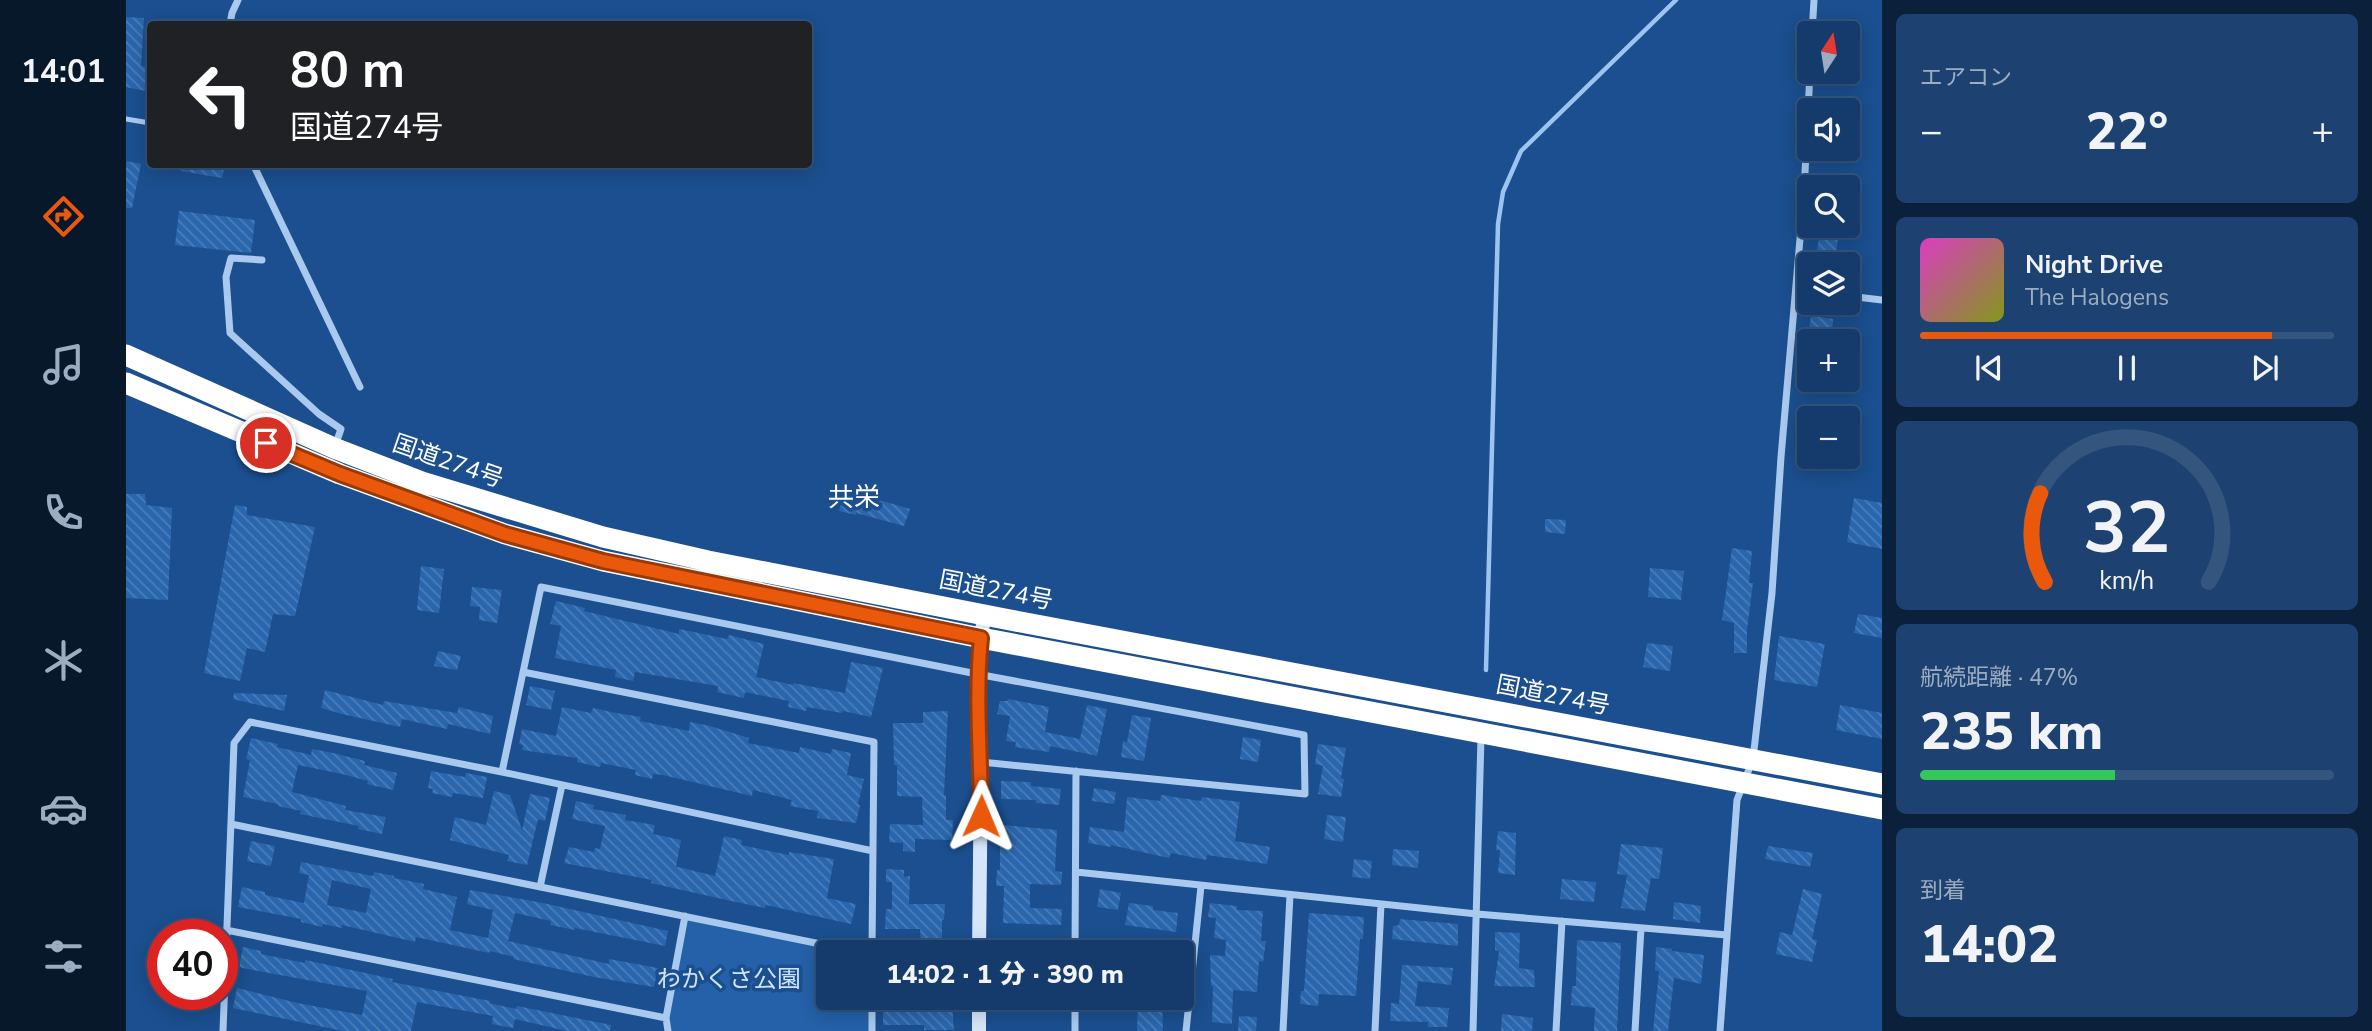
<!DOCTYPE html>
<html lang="ja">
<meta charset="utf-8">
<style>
body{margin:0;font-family:"Nunito Sans","Noto Sans JP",sans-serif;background:#1d4271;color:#f1f3f6;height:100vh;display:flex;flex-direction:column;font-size:26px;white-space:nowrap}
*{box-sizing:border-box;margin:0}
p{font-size:23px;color:#9dadc1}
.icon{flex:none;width:38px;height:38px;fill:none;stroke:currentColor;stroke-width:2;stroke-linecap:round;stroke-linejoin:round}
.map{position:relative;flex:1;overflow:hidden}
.panel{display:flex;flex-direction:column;gap:14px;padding:14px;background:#0b203b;width:490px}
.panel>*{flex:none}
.top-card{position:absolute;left:21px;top:21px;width:665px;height:147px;border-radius:7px;box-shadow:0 4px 18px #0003,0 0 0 2px #33557e;background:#202124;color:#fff;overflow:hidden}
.needle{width:46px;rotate:12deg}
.fabs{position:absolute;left:1671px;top:21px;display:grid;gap:14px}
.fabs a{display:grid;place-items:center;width:63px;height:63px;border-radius:7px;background:#143b6b;box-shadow:0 4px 18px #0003,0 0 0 2px #33557e;font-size:35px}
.speed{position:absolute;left:21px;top:919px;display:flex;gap:14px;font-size:35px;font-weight:700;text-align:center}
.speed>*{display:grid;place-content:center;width:91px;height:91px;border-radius:50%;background:#143b6b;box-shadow:0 4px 18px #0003,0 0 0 2px #33557e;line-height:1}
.speed .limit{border:10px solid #d22;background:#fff;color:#111}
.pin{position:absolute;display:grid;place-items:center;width:60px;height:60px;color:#fff;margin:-30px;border:4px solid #fff;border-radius:50%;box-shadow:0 2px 7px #0007}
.me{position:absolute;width:77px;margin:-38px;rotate:1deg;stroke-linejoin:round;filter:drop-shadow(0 0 5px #0008)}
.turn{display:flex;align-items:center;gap:24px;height:147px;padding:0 28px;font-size:32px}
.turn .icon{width:91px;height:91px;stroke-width:2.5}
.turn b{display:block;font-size:49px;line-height:60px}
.big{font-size:52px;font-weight:800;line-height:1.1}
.panel .tile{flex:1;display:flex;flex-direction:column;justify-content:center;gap:10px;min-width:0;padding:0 24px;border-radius:10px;background:#1d4271}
.panel .dial{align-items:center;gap:0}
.dial svg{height:182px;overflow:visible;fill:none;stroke:#33557e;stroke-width:7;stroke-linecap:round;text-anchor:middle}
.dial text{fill:#f1f3f6;stroke:none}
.song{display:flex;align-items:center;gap:21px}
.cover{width:84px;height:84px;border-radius:10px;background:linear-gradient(135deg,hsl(310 70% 55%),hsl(70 70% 35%))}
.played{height:7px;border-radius:4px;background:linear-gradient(90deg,#ea580c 85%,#33557e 85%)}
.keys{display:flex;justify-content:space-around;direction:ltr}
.heat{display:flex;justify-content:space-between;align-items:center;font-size:38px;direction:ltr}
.charge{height:10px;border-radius:5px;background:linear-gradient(90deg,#34c759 47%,#33557e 0)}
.trip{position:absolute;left:690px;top:940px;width:378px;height:70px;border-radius:7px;background:#143b6b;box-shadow:0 4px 18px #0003,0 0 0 2px #33557e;font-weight:800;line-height:70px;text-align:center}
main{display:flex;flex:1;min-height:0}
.menu{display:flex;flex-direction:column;width:126px;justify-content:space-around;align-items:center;background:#08182b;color:#9dadc1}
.menu .icon{width:49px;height:49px}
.menu .current{color:#ea580c}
.menu b{font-size:32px;color:#f1f3f6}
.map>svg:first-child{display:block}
.park{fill:#2461a8}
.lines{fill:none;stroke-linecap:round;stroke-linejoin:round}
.stream{stroke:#9cc4f0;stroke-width:4.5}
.building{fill:url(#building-back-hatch);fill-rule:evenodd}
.lane{stroke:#a9c9ee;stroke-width:5}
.street{stroke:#a9c9ee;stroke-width:7}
.secondary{stroke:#d6e6fa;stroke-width:14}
.highway{stroke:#fff;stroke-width:21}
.route-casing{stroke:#983908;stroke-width:18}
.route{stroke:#ea580c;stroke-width:12}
.labels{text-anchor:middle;stroke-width:7;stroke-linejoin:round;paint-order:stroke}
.street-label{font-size:24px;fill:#fff;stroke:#1b4f8f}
.park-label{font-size:24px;fill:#cfe3fa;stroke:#1b4f8f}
.neighbourhood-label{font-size:26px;fill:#fff;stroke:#1b4f8f}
</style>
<main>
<nav class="menu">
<b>14:01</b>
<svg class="icon current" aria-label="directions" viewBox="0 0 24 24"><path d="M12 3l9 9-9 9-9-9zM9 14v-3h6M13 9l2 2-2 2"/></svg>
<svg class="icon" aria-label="music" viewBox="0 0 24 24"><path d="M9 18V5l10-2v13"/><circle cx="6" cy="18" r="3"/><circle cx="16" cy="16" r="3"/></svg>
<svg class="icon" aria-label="phone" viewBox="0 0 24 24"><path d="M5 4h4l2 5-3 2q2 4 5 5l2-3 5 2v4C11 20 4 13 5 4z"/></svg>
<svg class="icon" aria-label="climate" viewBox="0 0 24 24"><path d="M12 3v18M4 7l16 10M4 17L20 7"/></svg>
<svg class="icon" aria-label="car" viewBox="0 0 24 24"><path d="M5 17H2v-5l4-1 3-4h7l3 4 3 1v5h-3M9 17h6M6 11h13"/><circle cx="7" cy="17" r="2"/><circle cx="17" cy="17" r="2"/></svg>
<svg class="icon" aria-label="filters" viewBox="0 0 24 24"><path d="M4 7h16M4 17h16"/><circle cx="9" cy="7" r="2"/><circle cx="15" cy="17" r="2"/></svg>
</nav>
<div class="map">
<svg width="1756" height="1031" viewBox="0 0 1756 1031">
<defs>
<pattern id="building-back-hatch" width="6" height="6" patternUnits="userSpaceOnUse" patternTransform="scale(1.75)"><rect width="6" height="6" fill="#2a66ad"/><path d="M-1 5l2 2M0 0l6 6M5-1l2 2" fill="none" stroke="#4a7db9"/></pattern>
</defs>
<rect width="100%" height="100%" fill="#1b4f8f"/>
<!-- park -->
<path class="park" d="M 559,916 L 734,952 L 702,952 L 702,998 L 746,998 L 746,1031 L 542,1031 L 540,1018 Z"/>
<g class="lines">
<!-- stream -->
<path class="stream" d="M 1360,670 L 1372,224 L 1377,192 L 1395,151 L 1550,0"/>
</g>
<!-- building -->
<path class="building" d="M 0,17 L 18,18 L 15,66 L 24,68 L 24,92 L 0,87 Z
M 0,161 L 15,164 L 6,208 L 0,208 Z
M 56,164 L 99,164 L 96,178 L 55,171 Z
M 53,211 L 129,220 L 125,253 L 49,245 Z
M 1695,226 L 1714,226 L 1710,252 L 1691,250 Z
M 1685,316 L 1707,319 L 1706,333 L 1683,330 Z
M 1679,380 L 1722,380 L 1720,393 L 1679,387 Z
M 719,490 L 784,509 L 778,526 L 730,513 L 730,515 L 713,511 Z
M 0,494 L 19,494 L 20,505 L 46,508 L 42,600 L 0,598 Z
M 1728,498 L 1756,503 L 1756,549 L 1721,542 Z
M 109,505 L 121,507 L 121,515 L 189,527 L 169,616 L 147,614 L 139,652 L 121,648 L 114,681 L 78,673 Z
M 1419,519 L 1440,520 L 1439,534 L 1419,532 Z
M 1606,548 L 1626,551 L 1623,583 L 1627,583 L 1621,630 L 1621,653 L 1608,653 L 1608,623 L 1596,620 Z
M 295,566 L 318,569 L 313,613 L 291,610 Z
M 1524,568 L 1558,571 L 1555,600 L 1522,597 Z
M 346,587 L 376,590 L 371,623 L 353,620 L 354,607 L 344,606 Z
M 430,601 L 459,608 L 458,611 L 553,634 L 553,629 L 601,639 L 603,635 L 638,644 L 630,677 L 667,685 L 667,683 L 719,693 L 725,662 L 757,668 L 745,717 L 717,711 L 716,713 L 681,707 L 680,711 L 662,707 L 663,701 L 619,692 L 618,698 L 591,692 L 592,686 L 509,672 L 507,681 L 489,677 L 490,670 L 429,658 L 435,626 L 424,624 Z
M 1732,614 L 1756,618 L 1756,638 L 1728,633 Z
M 1653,636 L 1699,644 L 1691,687 L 1648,680 Z
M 1521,643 L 1547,646 L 1544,671 L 1517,667 Z
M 312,651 L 335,656 L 331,670 L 308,666 Z
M 404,686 L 429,691 L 425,710 L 400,705 Z
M 199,690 L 257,705 L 258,701 L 331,713 L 333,707 L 367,716 L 364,734 L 322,724 L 321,729 L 276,719 L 274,727 L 216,714 L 195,708 Z
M 108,693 L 161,695 L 158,711 L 107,699 Z
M 882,699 L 923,707 L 919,732 L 954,739 L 961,705 L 981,709 L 971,756 L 924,746 L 923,752 L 889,747 L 890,742 L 880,741 L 884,716 L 871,714 L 874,701 L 881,701 Z
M 1714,705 L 1756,713 L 1756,739 L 1710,730 Z
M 436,707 L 465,713 L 467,708 L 490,713 L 515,717 L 514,721 L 563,731 L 564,722 L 584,726 L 623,738 L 622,743 L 673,753 L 674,747 L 705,754 L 706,749 L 725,753 L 721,775 L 738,779 L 732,804 L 734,805 L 730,823 L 691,818 L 692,811 L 664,806 L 666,800 L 627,790 L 626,796 L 537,775 L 527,774 L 526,779 L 509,775 L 510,770 L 475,763 L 474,767 L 451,762 L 451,758 L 396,750 L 397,745 L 393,744 L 396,729 L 430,736 Z
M 822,711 L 818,795 L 820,795 L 820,820 L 827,820 L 826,840 L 789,839 L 789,852 L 777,851 L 777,843 L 763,842 L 764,824 L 797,825 L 796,797 L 771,796 L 771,765 L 768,765 L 767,723 L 797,723 L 797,712 Z
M 1006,715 L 1025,718 L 1018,761 L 995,757 L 997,741 L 1001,742 Z
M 1117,737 L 1135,740 L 1132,762 L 1114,759 Z
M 125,738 L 152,744 L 151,747 L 185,755 L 186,749 L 207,753 L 239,761 L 238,765 L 271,773 L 267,790 L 241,784 L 242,781 L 216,774 L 172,765 L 166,792 L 220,806 L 219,810 L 260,817 L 256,834 L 232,829 L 233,826 L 174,814 L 175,811 L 152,806 L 152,804 L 117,797 L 124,760 L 120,759 Z
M 1192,744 L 1220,748 L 1215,778 L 1218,779 L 1215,797 L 1192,794 L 1197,766 L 1189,764 Z
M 305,771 L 339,777 L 340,773 L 361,777 L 357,798 L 327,793 L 326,797 L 306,793 L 307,789 L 302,788 Z
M 875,781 L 905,782 L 905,786 L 935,789 L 933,805 L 910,803 L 910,800 L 875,799 Z
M 968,788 L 990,792 L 988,804 L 966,801 Z
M 368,791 L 384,795 L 396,830 L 404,794 L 424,798 L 419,821 L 412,819 L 401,865 L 381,861 L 383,855 L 324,840 L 329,817 L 360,825 Z
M 1035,795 L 1075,801 L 1076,797 L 1114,802 L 1109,841 L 1144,847 L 1141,864 L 1081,855 L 1080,860 L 1045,853 L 1043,858 L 985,845 L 985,847 L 962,843 L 964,827 L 998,832 L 1001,797 L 1034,801 Z
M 450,801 L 468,805 L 467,809 L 500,815 L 499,820 L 529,825 L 527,834 L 555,840 L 550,867 L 552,867 L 589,876 L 598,836 L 616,840 L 615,845 L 663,855 L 663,852 L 708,859 L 701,898 L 730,904 L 725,924 L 640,905 L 639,908 L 605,901 L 525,883 L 526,880 L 438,863 L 443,847 L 468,852 L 469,848 L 474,849 L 479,826 L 446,819 Z
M 1201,815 L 1220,817 L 1217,842 L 1198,839 Z
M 878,825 L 931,830 L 929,871 L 936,872 L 935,885 L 904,884 L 904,908 L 936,909 L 935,925 L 877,923 L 878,886 L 870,886 L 871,870 L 874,870 L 874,832 L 877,832 Z
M 1372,831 L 1390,833 L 1389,875 L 1372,873 L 1374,850 L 1370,850 Z
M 125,841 L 149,846 L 145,866 L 121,861 Z
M 1495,844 L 1537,848 L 1533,879 L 1525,878 L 1519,911 L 1495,908 L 1501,875 L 1491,874 Z
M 1642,846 L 1687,853 L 1684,867 L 1639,859 Z
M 1267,849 L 1293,851 L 1292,868 L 1266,865 Z
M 1228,859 L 1246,861 L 1244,879 L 1226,877 Z
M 175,862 L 247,876 L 248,872 L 268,876 L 268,878 L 298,884 L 297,889 L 331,897 L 324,930 L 362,938 L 367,910 L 341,904 L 344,890 L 417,903 L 542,931 L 539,946 L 449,928 L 449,930 L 424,925 L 425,921 L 389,913 L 382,941 L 483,964 L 483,959 L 532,968 L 528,987 L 468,977 L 387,959 L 388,957 L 364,951 L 363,953 L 290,937 L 289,942 L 216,925 L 216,928 L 197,924 L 196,927 L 175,922 L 175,919 L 112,907 L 116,887 L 139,892 L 139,895 L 178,903 L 183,875 L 173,873 ZM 206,880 L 245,889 L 240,913 L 201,905 Z
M 760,869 L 778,870 L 778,877 L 784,876 L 783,904 L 819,904 L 818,920 L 816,920 L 816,942 L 795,942 L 794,929 L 759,929 L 760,909 L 766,909 L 766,882 L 760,882 Z
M 1436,879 L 1470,882 L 1468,902 L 1434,899 Z
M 974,889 L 995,893 L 992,910 L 971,907 Z
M 1677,889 L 1696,894 L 1686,939 L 1691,940 L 1686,962 L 1650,954 L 1654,932 L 1666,935 Z
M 1548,902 L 1575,906 L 1574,923 L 1547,919 Z
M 1003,903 L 1027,906 L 1027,910 L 1052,913 L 1050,932 L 999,925 Z
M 1084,903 L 1111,906 L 1111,910 L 1137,911 L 1135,941 L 1140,941 L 1137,962 L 1133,961 L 1131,992 L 1107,990 L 1106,1024 L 1086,1022 L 1087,986 L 1085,986 L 1084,955 L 1099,956 L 1100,940 L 1088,938 L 1090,918 L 1082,917 Z
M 1183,913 L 1238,917 L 1237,939 L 1234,939 L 1230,996 L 1193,994 L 1192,1006 L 1174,1004 L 1175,991 L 1178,991 Z
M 1274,919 L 1332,924 L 1332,946 L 1266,939 L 1267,926 L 1273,925 Z
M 1369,932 L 1394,933 L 1393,968 L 1408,970 L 1409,987 L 1368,986 L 1373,951 L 1369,950 Z
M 1451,940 L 1495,943 L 1491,1031 L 1468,1031 L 1469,1008 L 1445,1005 L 1446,986 L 1450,986 Z
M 117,947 L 135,951 L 135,954 L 179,963 L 179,960 L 267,979 L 266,982 L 364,1001 L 363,1003 L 390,1009 L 391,1006 L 485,1025 L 484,1031 L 441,1031 L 389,1019 L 387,1028 L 366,1024 L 367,1016 L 291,1002 L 285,1031 L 217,1031 L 107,1008 L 111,988 L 171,1003 L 236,1015 L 241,991 L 116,968 L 113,966 Z
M 1530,947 L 1546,949 L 1546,951 L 1578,955 L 1575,984 L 1548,978 L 1542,1031 L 1527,1031 L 1533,971 L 1529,971 Z
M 1276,965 L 1327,968 L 1325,985 L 1292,981 L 1289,1006 L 1323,1008 L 1321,1027 L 1302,1027 L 1302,1022 L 1264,1021 L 1265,1003 L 1273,1004 Z
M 1012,998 L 1036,998 L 1037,1031 L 1011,1031 Z
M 826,1003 L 828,1030 L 798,1030 L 798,1025 L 757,1025 L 757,1005 Z
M 1376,1014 L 1407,1018 L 1406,1031 L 1375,1031 Z
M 1113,1016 L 1131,1017 L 1130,1031 L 1112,1031 Z"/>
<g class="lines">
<!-- lane -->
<path class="lane" d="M 0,119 L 24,123"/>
<!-- street -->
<path class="street" d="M 104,24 L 106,13 L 112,0
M 1686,33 L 1688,0
M 127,164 L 234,387
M 136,260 L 105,258 L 100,277 L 104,333 L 193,414 L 215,429 L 209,446
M 1670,291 L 1684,292
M 1722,296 L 1756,300
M 397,672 L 748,742 L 746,952
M 376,772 L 415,587 L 851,674 L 1178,735 L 1179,794 L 855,762
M 105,824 L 734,952
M 950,872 L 1351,914 L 1601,935
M 414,887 L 436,785
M 100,930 L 540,1018
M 949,952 L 950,771
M 97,1031 L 108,743 L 124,722 L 376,772 L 747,851
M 542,1031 L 540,1018 L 559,916
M 746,1031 L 746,998
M 949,1031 L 949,998
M 1060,1031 L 1075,886
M 1157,1031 L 1164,895
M 1249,1031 L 1255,904
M 1347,1031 L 1355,737
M 1430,1031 L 1436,921
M 1509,1031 L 1515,928
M 1594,1031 L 1611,800 L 1627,759 L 1646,593 L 1655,457 L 1678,193 L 1684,72"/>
<!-- secondary -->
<path class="secondary" d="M 853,952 L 855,762 L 851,674 L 858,615
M 853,998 L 853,1031"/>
<!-- highway -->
<path class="highway" d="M 0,355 L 208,448 L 296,482 L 477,537 L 582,561 L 879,619 L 1756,784
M 0,383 L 214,474 L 379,534 L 477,561 L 855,638 L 1756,809"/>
</g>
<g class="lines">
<defs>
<path id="route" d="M 140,443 L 214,474 L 379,534 L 477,561 L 855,638 C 849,697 855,757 855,816"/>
</defs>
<!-- route casing -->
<use href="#route" class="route-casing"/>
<!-- route -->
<use href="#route" class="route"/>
</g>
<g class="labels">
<!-- street labels -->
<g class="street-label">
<text transform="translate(322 461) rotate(19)" y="8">国道274号</text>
<text transform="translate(870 590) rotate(11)" y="8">国道274号</text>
<text transform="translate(1427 695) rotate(11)" y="8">国道274号</text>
</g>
<!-- park labels -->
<g class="park-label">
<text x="603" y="987">わかくさ公園</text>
</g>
<!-- neighbourhood labels -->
<g class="neighbourhood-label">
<text x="728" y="506">共栄</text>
</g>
</g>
</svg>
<div class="fabs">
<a><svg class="needle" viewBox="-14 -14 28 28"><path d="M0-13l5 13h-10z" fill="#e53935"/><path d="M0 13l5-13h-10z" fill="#9dadc1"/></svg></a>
<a><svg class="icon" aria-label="sound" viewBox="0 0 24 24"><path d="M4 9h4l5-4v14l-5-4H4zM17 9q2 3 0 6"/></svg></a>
<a><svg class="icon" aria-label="search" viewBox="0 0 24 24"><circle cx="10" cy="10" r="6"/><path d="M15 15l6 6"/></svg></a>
<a><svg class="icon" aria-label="layers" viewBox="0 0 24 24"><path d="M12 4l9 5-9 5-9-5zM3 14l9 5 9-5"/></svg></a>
<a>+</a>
<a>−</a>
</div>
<div class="speed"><div class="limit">40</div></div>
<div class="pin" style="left:140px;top:443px;background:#d93025"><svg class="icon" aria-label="arrive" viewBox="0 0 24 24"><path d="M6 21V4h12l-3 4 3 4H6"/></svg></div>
<svg class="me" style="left:855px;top:816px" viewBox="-20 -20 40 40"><path d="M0-17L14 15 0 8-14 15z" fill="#ea580c" stroke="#fff" stroke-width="4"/></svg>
<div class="trip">14:02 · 1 分 · 390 m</div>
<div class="top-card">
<div class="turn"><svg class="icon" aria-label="left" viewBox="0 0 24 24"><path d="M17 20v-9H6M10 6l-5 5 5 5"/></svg><div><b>80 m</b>国道274号</div></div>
</div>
</div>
<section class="panel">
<div class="tile"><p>エアコン</p>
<div class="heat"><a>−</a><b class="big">22°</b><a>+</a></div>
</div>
<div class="tile">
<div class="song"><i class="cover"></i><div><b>Night Drive</b><p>The Halogens</p></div></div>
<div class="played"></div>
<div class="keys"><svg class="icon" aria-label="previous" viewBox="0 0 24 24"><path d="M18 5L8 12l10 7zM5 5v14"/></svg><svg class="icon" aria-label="pause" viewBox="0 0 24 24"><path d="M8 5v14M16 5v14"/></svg><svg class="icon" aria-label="next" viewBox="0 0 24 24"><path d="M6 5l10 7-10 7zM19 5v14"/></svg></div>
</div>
<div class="tile dial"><svg viewBox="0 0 100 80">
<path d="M14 69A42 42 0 1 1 86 69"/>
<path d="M14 69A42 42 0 0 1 12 30" stroke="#ea580c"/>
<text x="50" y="56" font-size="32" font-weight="700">32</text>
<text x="50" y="72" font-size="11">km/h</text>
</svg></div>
<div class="tile"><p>航続距離 · 47%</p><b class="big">235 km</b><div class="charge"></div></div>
<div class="tile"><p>到着</p><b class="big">14:02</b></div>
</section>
</main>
